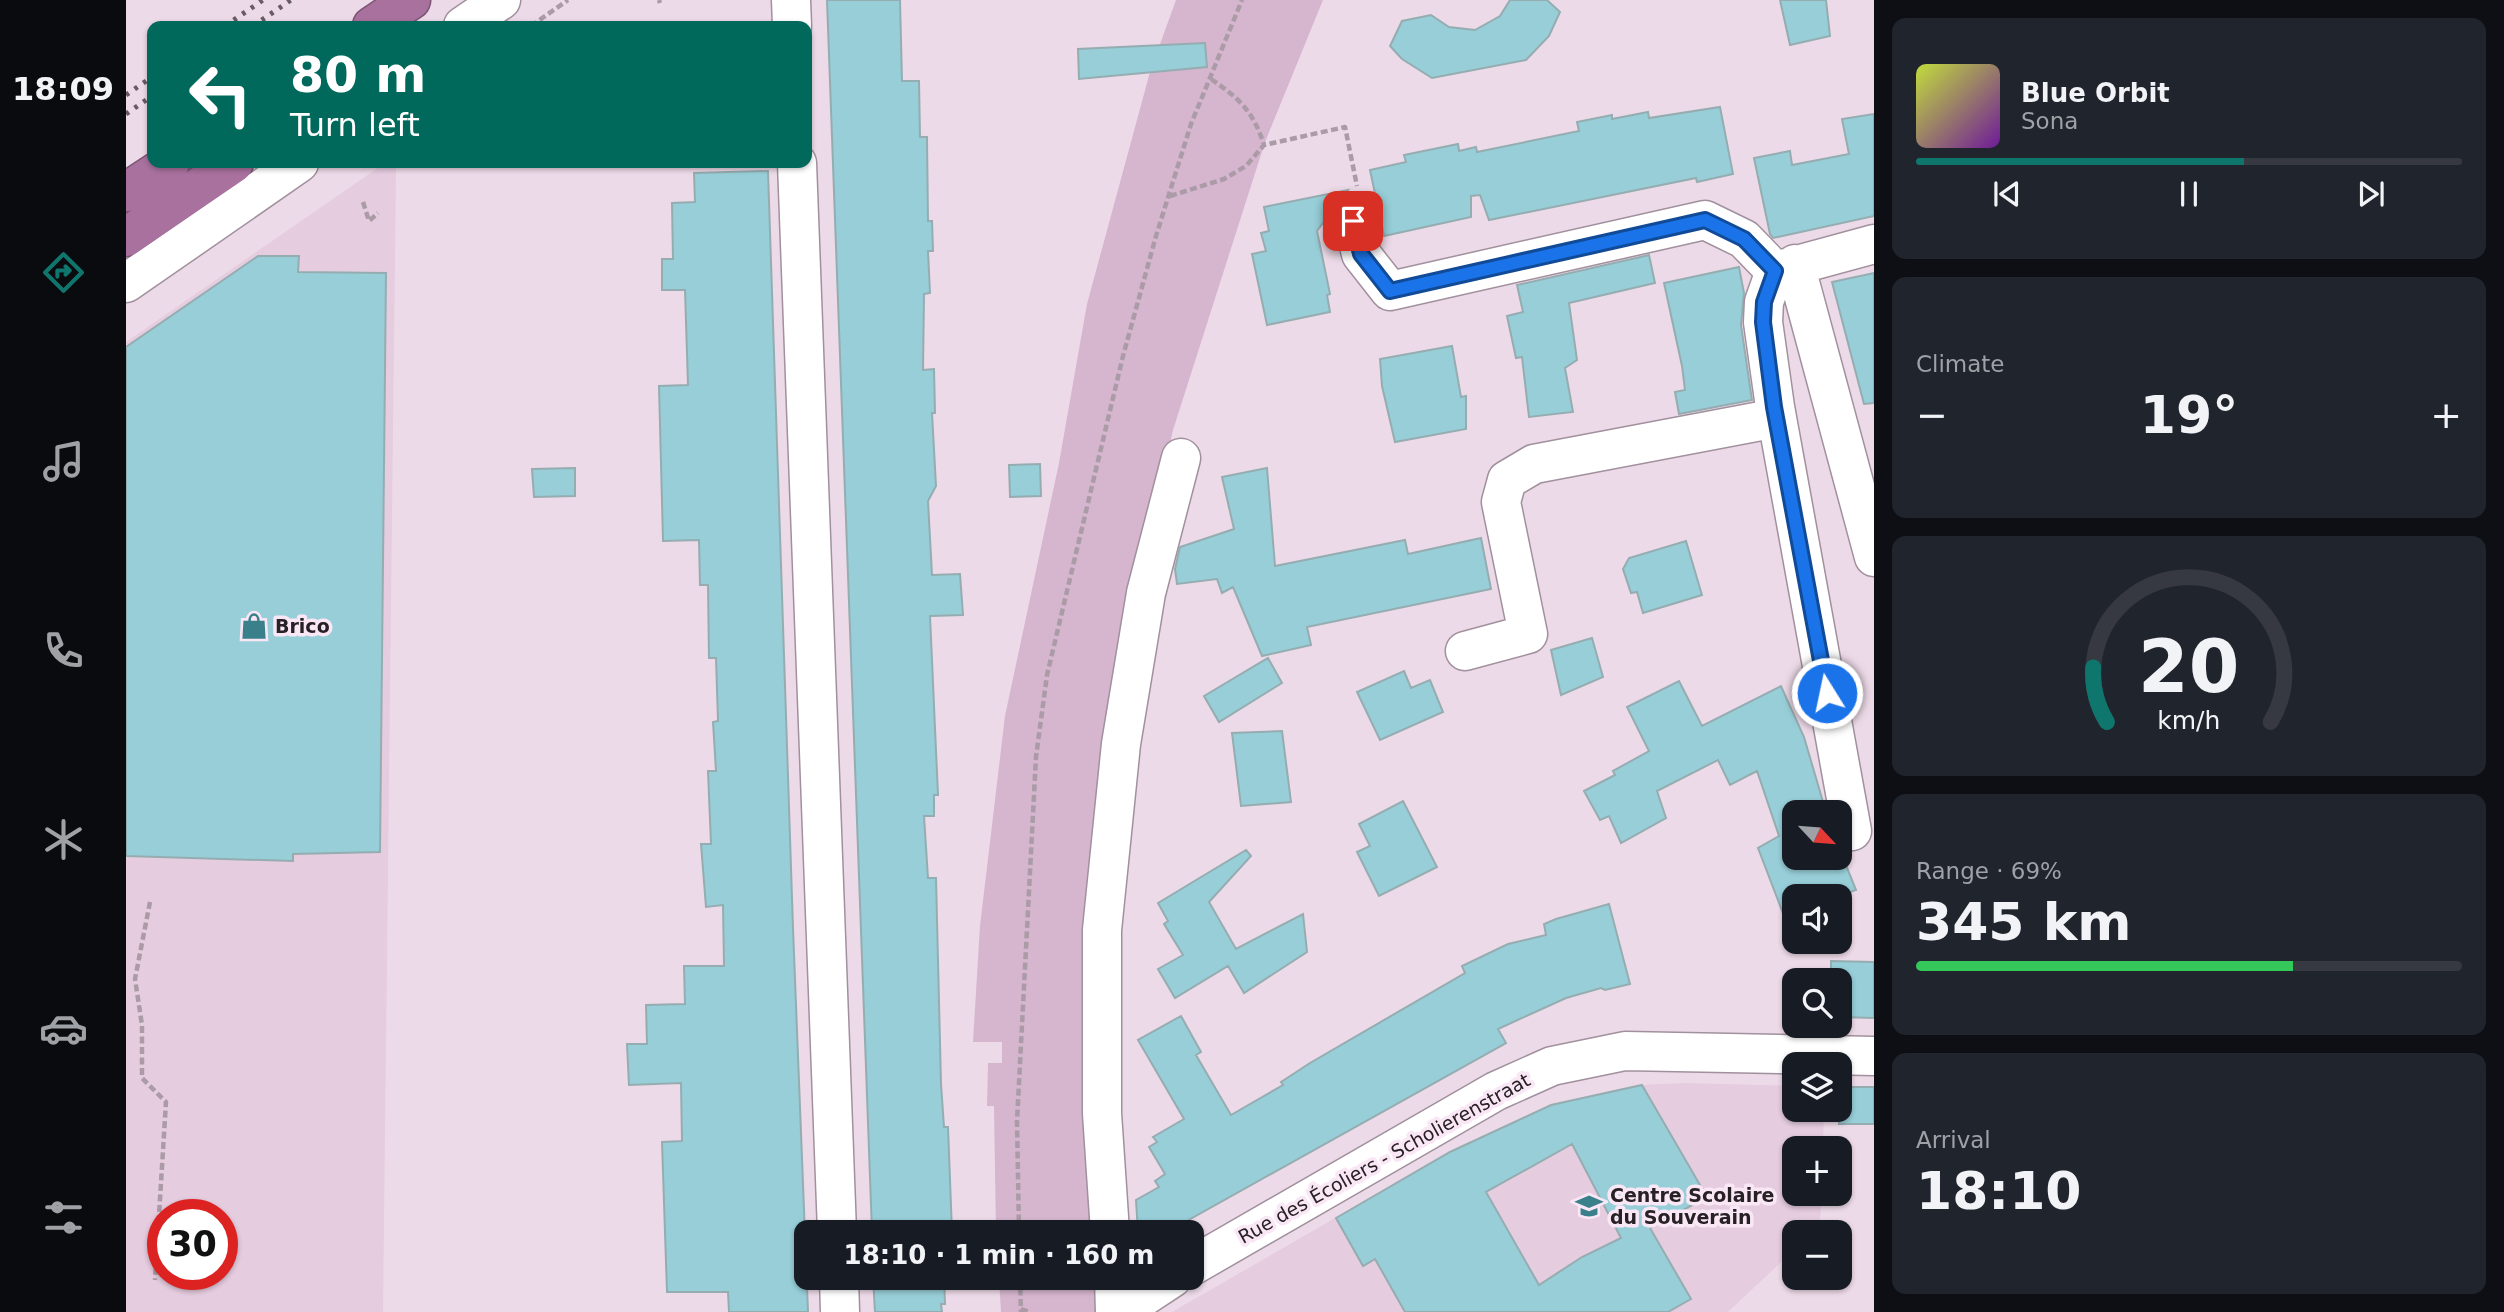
<!DOCTYPE html>
<meta charset="utf-8">
<style>
body{margin:0;font-family:"DejaVu Sans",sans-serif;background:#20242c;color:#f1f3f6;height:100vh;display:flex;flex-direction:column;font-size:26px;white-space:nowrap}
*{box-sizing:border-box;margin:0}
p{font-size:23px;color:#9ea1a6}
.icon{flex:none;width:38px;height:38px;fill:none;stroke:currentColor;stroke-width:2;stroke-linecap:round;stroke-linejoin:round}
.map{position:relative;flex:1;overflow:hidden}
.panel{display:flex;flex-direction:column;gap:18px;padding:18px;background:#0d0f14;width:630px}
.panel>*{flex:none}
.guide{position:absolute;left:21px;top:21px;width:665px;height:147px;border-radius:14px;box-shadow:0 2px 5px #0004;background:#00695c;color:#fff;overflow:hidden}
.needle{width:46px;rotate:116deg}
.fabs{position:absolute;left:1656px;top:800px;display:grid;gap:14px}
.fabs a{display:grid;place-items:center;width:70px;height:70px;border-radius:14px;background:#171b24;box-shadow:0 2px 5px #0004;font-size:35px}
.speed{position:absolute;left:21px;top:1199px;display:flex;gap:14px;font-size:35px;font-weight:700;text-align:center}
.speed>*{display:grid;place-content:center;width:91px;height:91px;border-radius:50%;background:#171b24;box-shadow:0 2px 5px #0004;line-height:1}
.speed .limit{border:10px solid #d22;background:#fff;color:#111}
.pin{position:absolute;display:grid;place-items:center;width:60px;height:60px;color:#fff;margin:-30px;border-radius:14px;box-shadow:0 4px 10px #0006}
.me{position:absolute;width:77px;margin:-38px;rotate:350deg;stroke-linejoin:round;filter:drop-shadow(0 0 5px #0008)}
.turn{display:flex;align-items:center;gap:24px;height:147px;padding:0 28px;font-size:32px}
.turn .icon{width:91px;height:91px;stroke-width:2.5}
.turn b{display:block;font-size:49px;line-height:60px}
.big{font-size:52px;font-weight:800;line-height:1.1}
.panel .widget{flex:1;display:flex;flex-direction:column;justify-content:center;gap:10px;min-width:0;padding:0 24px;border-radius:14px;background:#20242c}
.panel .dial{align-items:center;gap:0}
.dial svg{height:182px;overflow:visible;fill:none;stroke:#363941;stroke-width:7;stroke-linecap:round;text-anchor:middle}
.dial text{fill:#f1f3f6;stroke:none}
.song{display:flex;align-items:center;gap:21px}
.cover{width:84px;height:84px;border-radius:10px;background:linear-gradient(135deg,hsl(70 70% 55%),hsl(280 70% 35%))}
.played{height:7px;border-radius:4px;background:linear-gradient(90deg,#0f766e 60%,#363941 60%)}
.keys{display:flex;justify-content:space-around;direction:ltr}
.heat{display:flex;justify-content:space-between;align-items:center;font-size:38px;direction:ltr}
.charge{height:10px;border-radius:5px;background:linear-gradient(90deg,#34c759 69%,#363941 0)}
.trip{position:absolute;left:668px;top:1220px;width:410px;height:70px;border-radius:14px;background:#171b24;box-shadow:0 2px 5px #0004;font-weight:800;line-height:70px;text-align:center}
main{display:flex;flex:1;min-height:0}
.menu{display:flex;flex-direction:column;width:126px;justify-content:space-around;align-items:center;background:#090b0e;color:#9ea1a6}
.menu .icon{width:49px;height:49px}
.menu .current{color:#0f766e}
.menu b{font-size:32px;color:#f1f3f6}
.map>svg:first-child{display:block}
.built{fill:#e5ccdf;fill-rule:evenodd}
.green{fill:#d6b5ce}
.building{fill:#97ced8;stroke:#95adb1;stroke-width:2;fill-rule:evenodd}
.lines{fill:none;stroke-linecap:round;stroke-linejoin:round}
.minor-casing{stroke:#a1909d;stroke-width:41}
.highway-casing{stroke:#7c5574;stroke-width:41}
.path{stroke:#aa9ba6;stroke-width:4.5;stroke-dasharray:7 3.5;stroke-linecap:butt}
.minor{stroke:#fff;stroke-width:38}
.highway{stroke:#a9719e;stroke-width:38}
.rail{stroke:#675c64;stroke-width:5;stroke-dasharray:3.5 7;stroke-linecap:butt}
.route-casing{stroke:#114b97;stroke-width:18}
.route{stroke:#1a73e8;stroke-width:12}
.labels{text-anchor:middle;stroke-width:7;stroke-linejoin:round;paint-order:stroke}
.poi-label{font-size:19px;font-weight:bold;fill:#272025;stroke:#fae7f6;text-anchor:start}
.street-label{font-size:19px;fill:#272025;stroke:#fae7f6}
</style>
<main>
<nav class="menu">
<b>18:09</b>
<svg class="icon current" aria-label="directions" viewBox="0 0 24 24"><path d="M12 3l9 9-9 9-9-9zM9 14v-3h6M13 9l2 2-2 2"/></svg>
<svg class="icon" aria-label="music" viewBox="0 0 24 24"><path d="M9 18V5l10-2v13"/><circle cx="6" cy="18" r="3"/><circle cx="16" cy="16" r="3"/></svg>
<svg class="icon" aria-label="phone" viewBox="0 0 24 24"><path d="M5 4h4l2 5-3 2q2 4 5 5l2-3 5 2v4C11 20 4 13 5 4z"/></svg>
<svg class="icon" aria-label="climate" viewBox="0 0 24 24"><path d="M12 3v18M4 7l16 10M4 17L20 7"/></svg>
<svg class="icon" aria-label="car" viewBox="0 0 24 24"><path d="M5 17H2v-5l4-1 3-4h7l3 4 3 1v5h-3M9 17h6M6 11h13"/><circle cx="7" cy="17" r="2"/><circle cx="17" cy="17" r="2"/></svg>
<svg class="icon" aria-label="filters" viewBox="0 0 24 24"><path d="M4 7h16M4 17h16"/><circle cx="9" cy="7" r="2"/><circle cx="15" cy="17" r="2"/></svg>
</nav>
<div class="map">
<svg width="1748" height="1312" viewBox="0 0 1748 1312">
<rect width="100%" height="100%" fill="#eddae8"/>
<!-- built -->
<path class="built" d="M 259,163 L 270,163 L 257,1312 L 0,1312 L 0,342 ZM 37,1214 L 96,1214 L 96,1274 L 37,1274 Z
M 1559,1083 L 1668,1086 L 1668,1110 L 1698,1110 L 1697,1148 L 1668,1148 L 1668,1194 L 1695,1194 L 1694,1225 L 1687,1232 L 1668,1232 L 1668,1250 L 1602,1312 L 1046,1312 L 1324,1152 L 1425,1105 L 1516,1085 Z"/>
<!-- green -->
<path class="green" d="M 1050,0 L 1197,0 L 1139,142 L 1047,430 L 1013,584 L 970,1232 L 870,1232 L 868,1106 L 861,1106 L 862,1063 L 876,1063 L 876,1042 L 847,1042 L 854,926 L 879,716 L 933,463 L 961,304 L 1024,72 Z
M 873,1278 L 972,1278 L 970,1312 L 875,1312 Z"/>
<!-- building -->
<path class="building" d="M 701,0 L 774,0 L 776,81 L 793,81 L 794,137 L 801,137 L 802,221 L 806,221 L 807,251 L 802,251 L 804,293 L 798,294 L 797,370 L 808,369 L 809,413 L 806,413 L 810,486 L 802,501 L 806,575 L 834,574 L 837,615 L 804,616 L 812,795 L 808,795 L 808,816 L 798,816 L 802,878 L 810,878 L 815,1084 L 818,1127 L 822,1127 L 826,1232 L 746,1232 Z
M 1384,0 L 1421,0 L 1434,12 L 1423,36 L 1400,60 L 1306,78 L 1276,59 L 1264,46 L 1276,21 L 1305,15 L 1323,27 L 1349,30 L 1374,16 Z
M 1654,0 L 1700,0 L 1704,36 L 1664,45 Z
M 1079,43 L 1081,67 L 953,79 L 952,49 Z
M 1594,107 L 1607,174 L 1571,182 L 1570,178 L 1363,220 L 1354,195 L 1345,196 L 1345,217 L 1258,236 L 1244,170 L 1280,162 L 1278,155 L 1332,144 L 1333,151 L 1350,147 L 1351,152 L 1453,131 L 1451,122 L 1486,115 L 1486,119 L 1522,112 L 1523,118 Z
M 1748,114 L 1748,216 L 1647,238 L 1644,234 L 1628,158 L 1664,151 L 1666,165 L 1723,154 L 1716,119 Z
M 642,171 L 667,928 L 682,1312 L 603,1312 L 602,1292 L 541,1292 L 536,1142 L 556,1141 L 555,1083 L 503,1085 L 501,1044 L 521,1044 L 520,1005 L 559,1004 L 558,966 L 598,966 L 597,905 L 580,907 L 575,844 L 585,844 L 582,771 L 590,771 L 587,722 L 592,721 L 590,658 L 583,658 L 582,585 L 574,585 L 573,540 L 537,541 L 533,386 L 562,385 L 559,290 L 536,290 L 536,259 L 547,259 L 546,203 L 569,202 L 568,173 Z
M 1222,190 L 1191,231 L 1204,294 L 1201,295 L 1204,312 L 1141,325 L 1126,254 L 1140,251 L 1135,233 L 1143,231 L 1138,207 Z
M 1523,255 L 1529,283 L 1443,303 L 1451,360 L 1439,368 L 1447,412 L 1403,417 L 1396,357 L 1390,358 L 1381,316 L 1397,312 L 1391,285 Z
M 132,256 L 173,256 L 172,272 L 260,273 L 254,852 L 167,854 L 167,861 L 0,856 L 0,347 Z
M 1613,267 L 1618,293 L 1615,325 L 1626,400 L 1553,414 L 1549,392 L 1559,390 L 1556,366 L 1538,283 Z
M 1748,273 L 1748,403 L 1738,404 L 1706,282 Z
M 1326,346 L 1335,397 L 1340,396 L 1340,429 L 1269,442 L 1256,386 L 1254,359 Z
M 914,464 L 915,496 L 884,497 L 883,465 Z
M 449,468 L 449,496 L 408,497 L 406,469 Z
M 1141,468 L 1149,566 L 1279,540 L 1282,554 L 1355,538 L 1365,589 L 1181,627 L 1185,645 L 1136,656 L 1107,587 L 1096,593 L 1091,579 L 1051,584 L 1049,569 L 1054,547 L 1108,529 L 1096,477 Z
M 1560,541 L 1576,595 L 1517,613 L 1511,592 L 1505,593 L 1497,569 L 1503,558 Z
M 1466,638 L 1477,677 L 1435,695 L 1425,650 Z
M 1142,658 L 1156,683 L 1093,722 L 1078,696 Z
M 1278,671 L 1285,688 L 1304,680 L 1317,712 L 1254,740 L 1231,692 Z
M 1553,681 L 1576,726 L 1655,686 L 1678,737 L 1700,812 L 1668,812 L 1668,858 L 1713,858 L 1713,848 L 1730,890 L 1713,896 L 1668,896 L 1668,913 L 1658,916 L 1632,848 L 1653,836 L 1631,771 L 1604,785 L 1592,760 L 1531,791 L 1540,818 L 1495,843 L 1483,816 L 1474,820 L 1458,791 L 1489,775 L 1487,771 L 1523,751 L 1501,707 Z
M 1156,731 L 1165,802 L 1115,806 L 1106,733 Z
M 1277,801 L 1311,867 L 1253,896 L 1231,852 L 1244,846 L 1233,824 Z
M 1120,850 L 1125,856 L 1083,902 L 1110,949 L 1177,914 L 1181,952 L 1118,993 L 1102,966 L 1049,998 L 1032,969 L 1057,955 L 1038,924 L 1042,921 L 1032,903 Z
M 1483,904 L 1504,984 L 1479,990 L 1475,988 L 1440,998 L 1372,1029 L 1380,1043 L 1041,1232 L 1012,1232 L 1010,1200 L 1033,1187 L 1029,1181 L 1039,1174 L 1023,1147 L 1031,1142 L 1027,1137 L 1058,1119 L 1012,1040 L 1055,1016 L 1075,1052 L 1070,1055 L 1105,1115 L 1157,1085 L 1155,1082 L 1184,1063 L 1339,973 L 1336,966 L 1382,944 L 1420,935 L 1418,924 L 1430,919 Z
M 1705,961 L 1748,962 L 1748,1018 L 1713,1017 L 1713,980 L 1668,980 L 1668,1015 L 1664,1015 L 1666,975 L 1705,976 Z
M 1516,1085 L 1581,1197 L 1524,1228 L 1565,1299 L 1542,1312 L 1279,1312 L 1249,1259 L 1237,1266 L 1210,1218 L 1324,1152 L 1425,1105 ZM 1446,1144 L 1495,1238 L 1456,1257 L 1413,1285 L 1360,1192 Z
M 1713,1087 L 1748,1087 L 1748,1124 L 1713,1124 Z
M 747,1278 L 818,1278 L 819,1304 L 815,1304 L 816,1312 L 749,1312 Z"/>
<g class="lines">
<defs>
<path id="minor" d="M 665,0 L 666,26
M 337,26 L 375,0
M 671,163 L 711,1232
M 1227,221 L 1235,254 L 1264,291 L 1579,220 L 1618,239 L 1649,271
M 1669,264 L 1748,557
M 0,283 L 173,163
M 1339,651 L 1402,634 L 1375,502 L 1381,480 L 1408,464 L 1651,418
M 1726,831 L 1649,407 L 1637,322 L 1638,302 L 1649,271 L 1748,244
M 984,1232 L 976,1113 L 976,930 L 995,744 L 1020,593 L 1055,458
M 1066,1266 L 1370,1091 L 1426,1066 L 1499,1051 L 1748,1056
M 713,1278 L 714,1312
M 988,1278 L 989,1312
M 1003,1312 L 1008,1303 L 1046,1278"/>
<path id="highway" d="M 246,26 L 285,0
M 0,192 L 44,163
M 0,237 L 108,163"/>
</defs>
<!-- minor casing -->
<use href="#minor" class="minor-casing"/>
<!-- highway casing -->
<use href="#highway" class="highway-casing"/>
<!-- path -->
<path class="path" d="M 533,0 L 534,3
M 405,26 L 442,0
M 1085,79 C 1114,99 1127,111 1138,145
M 1044,196 L 1098,179 L 1120,166 L 1138,145 L 1219,127 L 1231,186
M 237,202 L 243,221 L 252,213
M 24,902 L 9,979 L 16,1025 L 16,1078 L 40,1102 L 29,1280
M 893,1232 L 891,1121 L 910,757 L 921,675 L 997,356 L 1030,236 L 1065,124 L 1116,0
M 894,1278 L 895,1312
M 895,1309 L 903,1312"/>
<!-- minor -->
<use href="#minor" class="minor"/>
<!-- highway -->
<use href="#highway" class="highway"/>
<!-- rail -->
<path class="rail" d="M 99,26 L 137,0
M 127,26 L 165,0
M 0,95 L 26,77
M 0,114 L 26,96"/>
</g>
<g class="lines">
<defs>
<path id="route" d="M 1227,221 L 1235,254 L 1264,291 L 1579,220 L 1618,239 L 1649,271 L 1638,302 L 1637,322 L 1648,407 L 1701,693"/>
</defs>
<!-- route casing -->
<use href="#route" class="route-casing"/>
<!-- route -->
<use href="#route" class="route"/>
</g>
<!-- icons -->
<defs>
<symbol id="shop-bare" viewBox="-9 -9 18 18"><path d="M-5-2.5h2.3a2.7 3.5 0 0 1 5.4 0H5L5.5 6h-11ZM-1.5-2.5h3a1.5 2.3 0 0 0-3 0Z" fill="#3a808b" stroke="#fae7f6" stroke-width="2.5" paint-order="stroke"/></symbol>
<symbol id="school-bare" viewBox="-9 -9 18 18"><path d="M0-5L7-2L0 1L-7-2ZM-4 1L0 2.5L4 1V4Q0 6-4 4Z" fill="#3a808b" stroke="#fae7f6" stroke-width="2.5" paint-order="stroke"/></symbol>
</defs>
<g fill-rule="evenodd">
<use href="#shop-bare" x="109" y="607" width="38" height="38"/>
<use href="#school-bare" x="1444" y="1187" width="38" height="38"/>
</g>
<g class="labels">
<!-- poi labels -->
<g class="poi-label">
<text x="149" y="633">Brico</text>
<text x="1484" y="1202">Centre Scolaire<tspan x="1484" dy="22">du Souverain</tspan></text>
</g>
<!-- street labels -->
<g class="street-label">
<text transform="translate(1258 1158) rotate(-29)" y="7">Rue des Écoliers - Scholierenstraat</text>
</g>
</g>
</svg>
<div class="fabs">
<a><svg class="needle" viewBox="-14 -14 28 28"><path d="M0-13l5 13h-10z" fill="#e53935"/><path d="M0 13l5-13h-10z" fill="#9ea1a6"/></svg></a>
<a><svg class="icon" aria-label="sound" viewBox="0 0 24 24"><path d="M4 9h4l5-4v14l-5-4H4zM17 9q2 3 0 6"/></svg></a>
<a><svg class="icon" aria-label="search" viewBox="0 0 24 24"><circle cx="10" cy="10" r="6"/><path d="M15 15l6 6"/></svg></a>
<a><svg class="icon" aria-label="layers" viewBox="0 0 24 24"><path d="M12 4l9 5-9 5-9-5zM3 14l9 5 9-5"/></svg></a>
<a>+</a>
<a>−</a>
</div>
<div class="speed"><div class="limit">30</div></div>
<div class="pin" style="left:1227px;top:221px;background:#d93025"><svg class="icon" aria-label="arrive" viewBox="0 0 24 24"><path d="M6 21V4h12l-3 4 3 4H6"/></svg></div>
<svg class="me" style="left:1701px;top:693px" viewBox="-20 -20 40 40"><circle r="17" fill="#1a73e8" stroke="#fff" stroke-width="3"/><path d="M0-11L8 9 0 5-8 9z" fill="#fff"/></svg>
<div class="trip">18:10 · 1 min · 160 m</div>
<div class="guide">
<div class="turn"><svg class="icon" aria-label="left" viewBox="0 0 24 24"><path d="M17 20v-9H6M10 6l-5 5 5 5"/></svg><div><b>80 m</b>Turn left</div></div>
</div>
</div>
<section class="panel">
<div class="widget">
<div class="song"><i class="cover"></i><div><b>Blue Orbit</b><p>Sona</p></div></div>
<div class="played"></div>
<div class="keys"><svg class="icon" aria-label="previous" viewBox="0 0 24 24"><path d="M18 5L8 12l10 7zM5 5v14"/></svg><svg class="icon" aria-label="pause" viewBox="0 0 24 24"><path d="M8 5v14M16 5v14"/></svg><svg class="icon" aria-label="next" viewBox="0 0 24 24"><path d="M6 5l10 7-10 7zM19 5v14"/></svg></div>
</div>
<div class="widget"><p>Climate</p>
<div class="heat"><a>−</a><b class="big">19°</b><a>+</a></div>
</div>
<div class="widget dial"><svg viewBox="0 0 100 80">
<path d="M14 69A42 42 0 1 1 86 69"/>
<path d="M14 69A42 42 0 0 1 8 45" stroke="#0f766e"/>
<text x="50" y="56" font-size="32" font-weight="700">20</text>
<text x="50" y="72" font-size="11">km/h</text>
</svg></div>
<div class="widget"><p>Range · 69%</p><b class="big">345 km</b><div class="charge"></div></div>
<div class="widget"><p>Arrival</p><b class="big">18:10</b></div>
</section>
</main>
